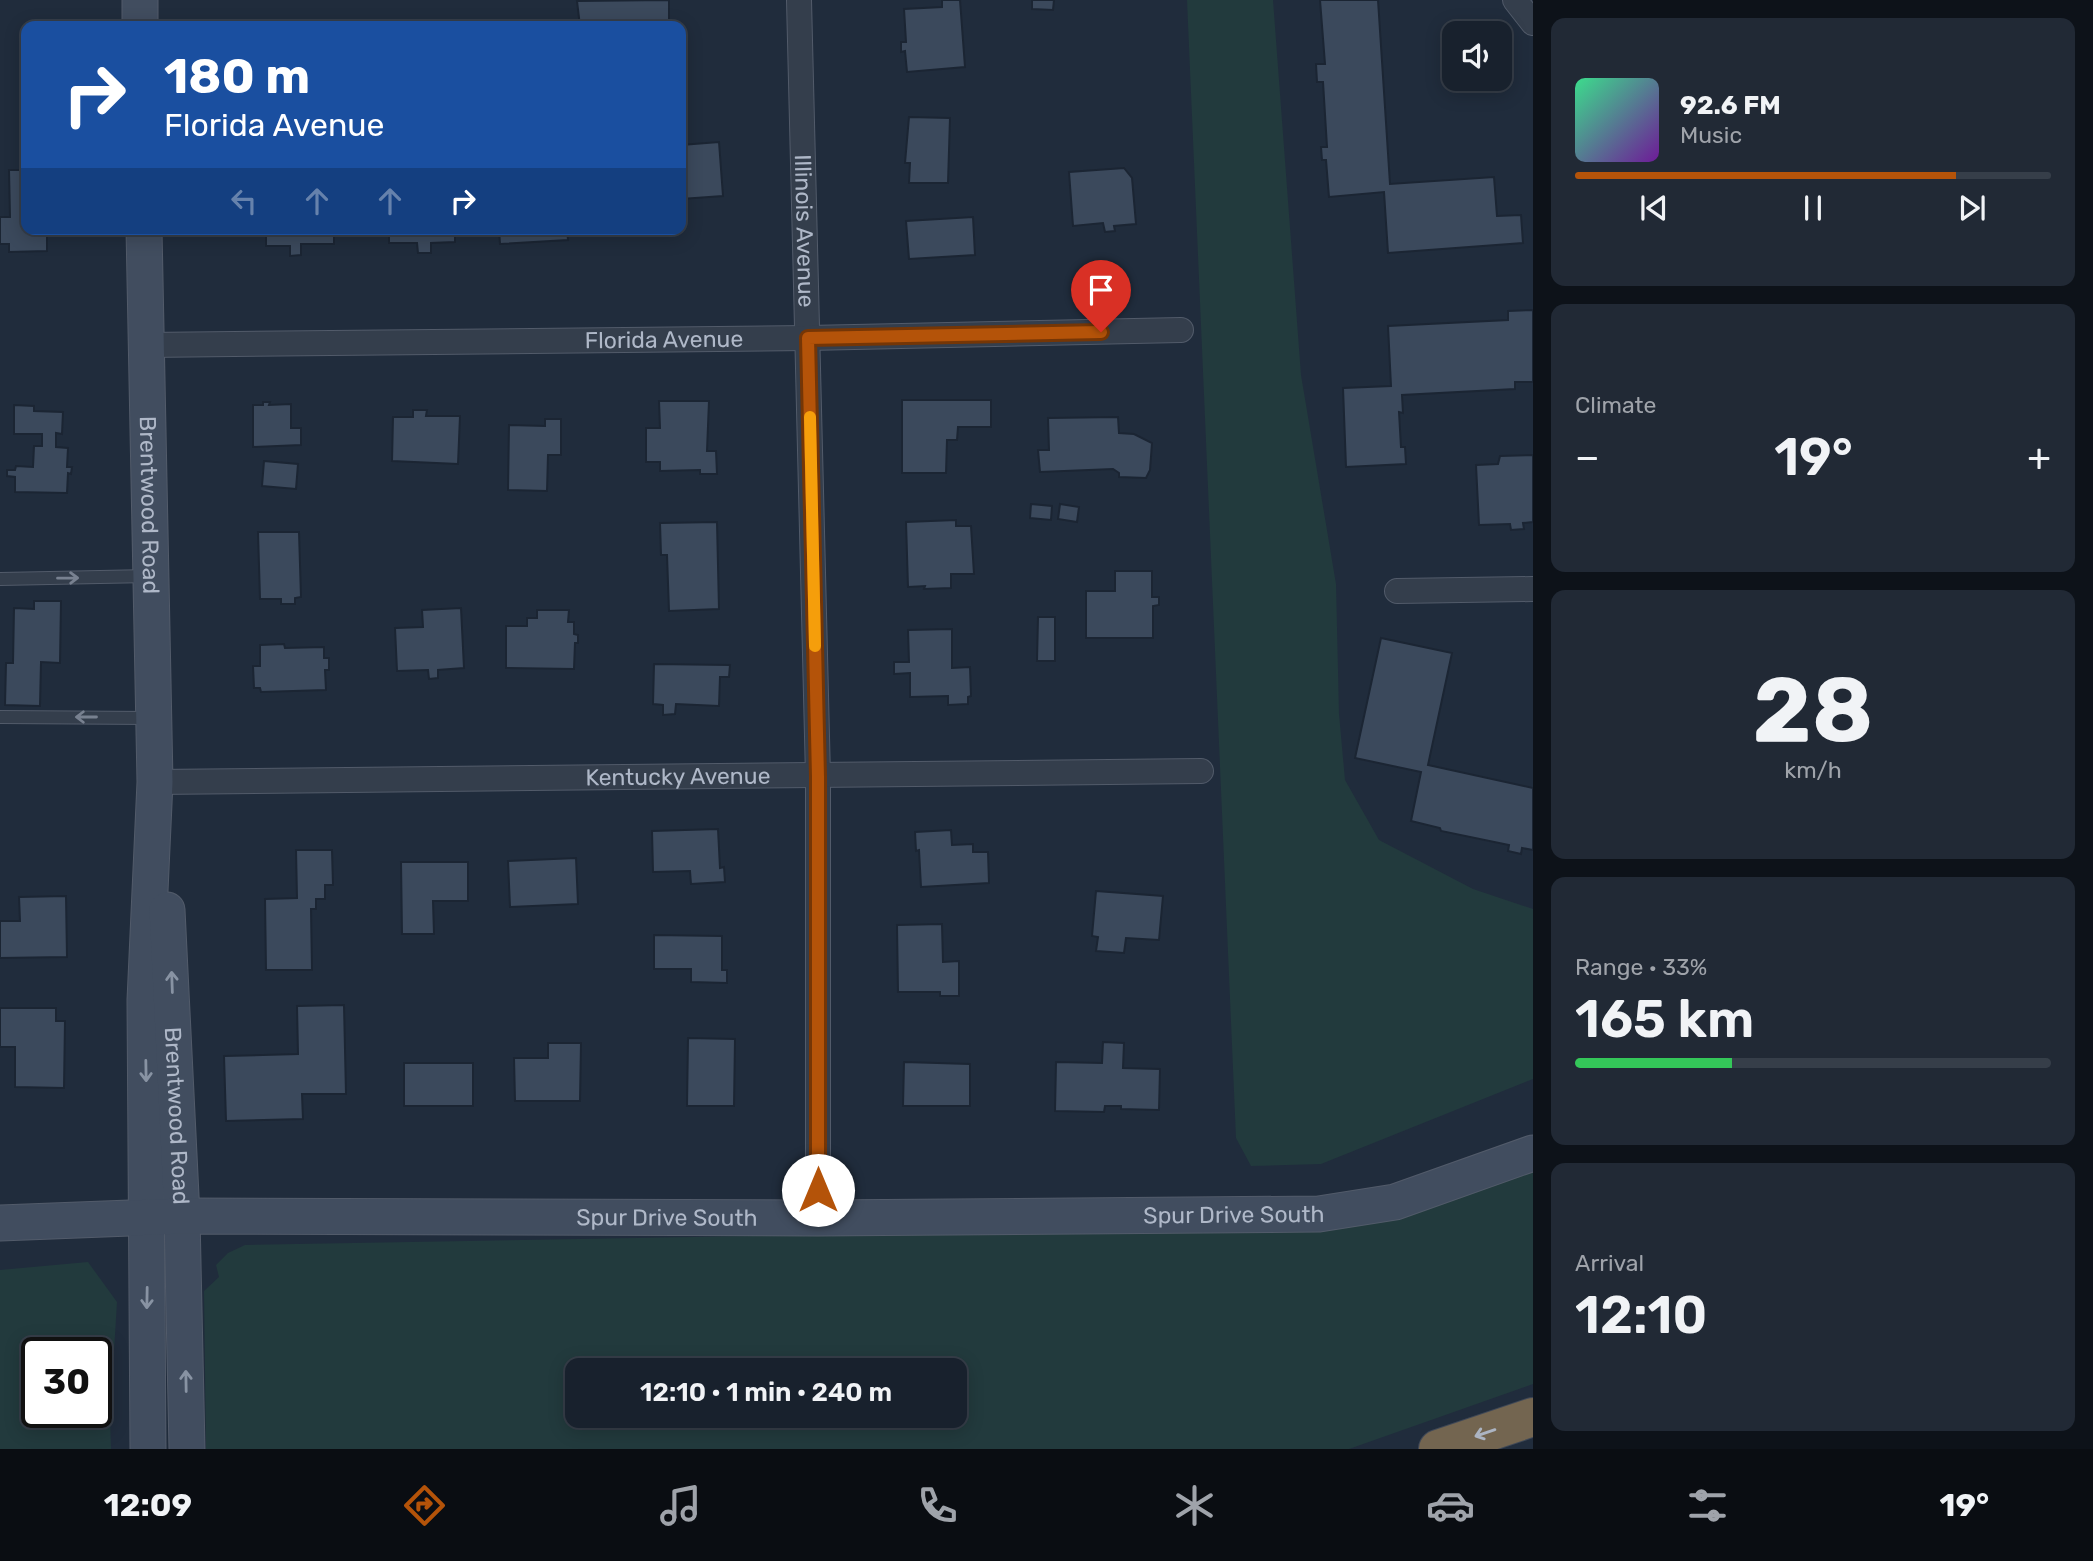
<!DOCTYPE html>
<meta charset="utf-8">
<style>
body{margin:0;font-family:Rubik,sans-serif;background:#212935;color:#f1f3f6;height:100vh;display:flex;flex-direction:column;font-size:26px;white-space:nowrap}
*{box-sizing:border-box;margin:0}
p{font-size:23px;color:#9fa3aa}
.icon{flex:none;width:38px;height:38px;fill:none;stroke:currentColor;stroke-width:2;stroke-linecap:round;stroke-linejoin:round}
.map{position:relative;flex:1;overflow:hidden}
.details{display:flex;flex-direction:column;gap:18px;padding:18px;background:#0d1219;width:560px}
.details>*{flex:none}
.guide{position:absolute;left:21px;top:21px;width:665px;height:214px;border-radius:14px;box-shadow:0 4px 18px #0003,0 0 0 2px #363e49;background:#1a4fa0;color:#fff;overflow:hidden}
.buttons{position:absolute;left:1442px;top:21px;display:grid;gap:14px}
.buttons a{display:grid;place-items:center;width:70px;height:70px;border-radius:14px;background:#18212d;box-shadow:0 4px 18px #0003,0 0 0 2px #363e49;font-size:35px}
.speed{position:absolute;left:21px;top:1337px;display:flex;gap:14px;font-size:35px;font-weight:700;text-align:center}
.speed>*{display:grid;place-content:center;width:91px;height:91px;border-radius:50%;background:#18212d;box-shadow:0 4px 18px #0003,0 0 0 2px #363e49;line-height:1}
.speed .limit{border:4px solid #111;border-radius:10px;background:#fff;color:#111}
.pin{position:absolute;display:grid;place-items:center;width:60px;height:60px;color:#fff;margin:-72px -30px;border-radius:50% 50% 50% 0;rotate:-45deg;box-shadow:0 0 7px #0007}
.pin .icon{rotate:45deg}
.me{position:absolute;width:77px;margin:-38px;rotate:0deg;stroke-linejoin:round;filter:drop-shadow(0 0 5px #0008)}
.turn{display:flex;align-items:center;gap:24px;height:147px;padding:0 28px;font-size:32px}
.turn .icon{width:91px;height:91px;stroke-width:2.5}
.turn b{display:block;font-size:49px;line-height:60px}
.lanes{display:flex;align-items:center;height:66px;padding:0 28px;background:#0003;justify-content:center;gap:35px;direction:ltr}
.lanes .off{opacity:.35}
.big{font-size:52px;font-weight:600;line-height:1.1}
.details .card{flex:1;display:flex;flex-direction:column;justify-content:center;gap:10px;min-width:0;padding:0 24px;border-radius:14px;background:#212935}
.details .dial{align-items:center;gap:0}
.dial b{font-size:91px;line-height:1}
.song{display:flex;align-items:center;gap:21px}
.cover{width:84px;height:84px;border-radius:10px;background:linear-gradient(135deg,hsl(150 70% 55%),hsl(280 70% 35%))}
.played{height:7px;border-radius:4px;background:linear-gradient(90deg,#b45309 80%,#363e49 80%)}
.keys{display:flex;justify-content:space-around;direction:ltr}
.heat{display:flex;justify-content:space-between;align-items:center;font-size:38px;direction:ltr}
.charge{height:10px;border-radius:5px;background:linear-gradient(90deg,#34c759 33%,#363e49 0)}
.trip{position:absolute;left:565px;top:1358px;width:402px;height:70px;border-radius:14px;background:#18212d;box-shadow:0 4px 18px #0003,0 0 0 2px #363e49;font-weight:600;line-height:70px;text-align:center}
.menu{display:flex;height:112px;justify-content:space-around;align-items:center;background:#0a0d12;color:#9fa3aa}
.menu .icon{width:49px;height:49px}
.menu .on{color:#b45309}
.menu b{font-size:32px;color:#f1f3f6}
main{display:flex;flex:1;min-height:0}
.map>svg:first-child{display:block}
.green{fill:#223a3d;fill-rule:evenodd}
.building{fill:#3b495c;stroke:#1b2533;stroke-width:2}
.lines{fill:none;stroke-linecap:round;stroke-linejoin:round}
.lane-casing{stroke:#525b6a;stroke-width:14}
.street-casing{stroke:#525b6a;stroke-width:26}
.secondary-casing{stroke:#525b6a;stroke-width:37}
.highway-casing{stroke:#3f4857;stroke-width:40}
.lane{stroke:#343e4c;stroke-width:12}
.street{stroke:#343e4c;stroke-width:24}
.secondary{stroke:#414d5f;stroke-width:35}
.highway{stroke:#736550;stroke-width:38}
.oneway{stroke:#788190}
.oneway2{stroke:#8893a3}
.oneway3{stroke:#acb4c2}
.route-casing{stroke:#753606;stroke-width:18}
.route{stroke:#b45309;stroke-width:12}
.slow{stroke:#f59e0b;stroke-width:12}
.labels{text-anchor:middle;stroke-width:7;stroke-linejoin:round;paint-order:stroke}
.street-label{font-size:23px;fill:#afb8c8;stroke:#192331}
</style>
<main>
<div class="map">
<svg width="1533" height="1449" viewBox="0 0 1533 1449">
<rect width="100%" height="100%" fill="#202c3c"/>
<!-- green -->
<path class="green" d="M 1187,0 L 1273,0 L 1301,375 L 1336,584 L 1339,714 L 1345,780 L 1379,840 L 1473,889 L 1533,909 L 1533,1079 L 1321,1164 L 1251,1166 L 1236,1138 Z
M 1533,1166 L 1533,1384 L 1349,1449 L 206,1449 L 204,1291 L 219,1277 L 216,1265 L 228,1253 L 245,1245 L 1205,1228 ZM 578,1370 L 956,1370 L 956,1416 L 578,1416 Z
M 88,1262 L 117,1302 L 110,1417 L 111,1449 L 0,1449 L 0,1270 ZM 37,1353 L 96,1353 L 96,1412 L 37,1412 Z"/>
<!-- building -->
<path class="building" d="M 669,0 L 669,26 L 580,26 L 577,1 Z
M 942,0 L 960,0 L 965,67 L 907,72 L 905,51 L 901,52 L 901,42 L 906,42 L 904,9 L 942,7 Z
M 1032,0 L 1054,0 L 1053,10 L 1032,9 Z
M 1320,0 L 1378,0 L 1390,184 L 1494,177 L 1497,216 L 1521,215 L 1523,243 L 1388,253 L 1384,192 L 1329,197 L 1326,160 L 1322,160 L 1321,147 L 1327,147 L 1323,82 L 1317,82 L 1316,64 L 1325,64 Z
M 909,117 L 950,118 L 948,183 L 909,183 L 910,163 L 905,163 Z
M 719,142 L 723,196 L 681,199 L 681,145 Z
M 1124,168 L 1132,178 L 1136,224 L 1114,226 L 1115,231 L 1105,232 L 1103,223 L 1073,226 L 1069,172 Z
M 9,170 L 26,170 L 26,229 L 47,229 L 47,251 L 9,252 L 9,244 L 0,244 L 0,217 L 10,217 Z
M 973,217 L 975,255 L 909,259 L 906,221 Z
M 266,229 L 334,229 L 334,244 L 301,244 L 301,255 L 290,256 L 290,246 L 266,246 Z
M 389,229 L 455,229 L 455,242 L 431,243 L 431,253 L 418,253 L 417,243 L 389,243 Z
M 499,229 L 567,229 L 568,240 L 500,244 Z
M 1533,310 L 1533,382 L 1515,382 L 1515,389 L 1402,395 L 1403,413 L 1399,412 L 1401,447 L 1405,447 L 1406,464 L 1346,467 L 1343,388 L 1391,386 L 1388,326 L 1508,320 L 1508,311 Z
M 902,400 L 991,400 L 991,427 L 958,427 L 957,440 L 947,440 L 946,473 L 902,473 Z
M 659,401 L 709,401 L 707,451 L 716,451 L 717,474 L 700,474 L 700,470 L 660,471 L 660,462 L 646,462 L 646,428 L 660,428 Z
M 263,402 L 270,402 L 269,405 L 291,404 L 291,428 L 301,428 L 301,445 L 253,447 L 253,405 L 263,405 Z
M 14,405 L 34,406 L 34,411 L 63,412 L 62,434 L 56,433 L 56,447 L 68,448 L 67,467 L 72,467 L 71,474 L 68,473 L 67,493 L 15,492 L 15,477 L 7,476 L 7,470 L 15,470 L 16,466 L 33,467 L 34,446 L 42,446 L 42,434 L 14,434 Z
M 413,410 L 427,410 L 426,416 L 460,416 L 458,464 L 392,461 L 393,417 L 413,417 Z
M 1118,417 L 1119,433 L 1134,434 L 1152,443 L 1150,470 L 1146,478 L 1119,477 L 1119,473 L 1113,469 L 1040,472 L 1038,450 L 1049,450 L 1048,418 Z
M 545,419 L 561,419 L 561,455 L 548,455 L 547,491 L 508,490 L 509,425 L 545,426 Z
M 1533,455 L 1533,522 L 1523,523 L 1524,529 L 1511,530 L 1510,524 L 1479,525 L 1476,465 L 1498,464 L 1500,456 Z
M 264,461 L 298,464 L 296,489 L 262,486 Z
M 1031,504 L 1052,506 L 1051,520 L 1030,518 Z
M 1060,504 L 1079,507 L 1077,522 L 1058,519 Z
M 956,520 L 956,526 L 971,526 L 974,574 L 951,574 L 951,588 L 924,589 L 925,586 L 908,587 L 906,522 Z
M 717,522 L 719,609 L 669,611 L 667,555 L 661,555 L 660,523 Z
M 258,532 L 299,532 L 301,597 L 295,598 L 295,604 L 281,604 L 281,599 L 260,599 Z
M 1115,571 L 1152,571 L 1152,597 L 1159,597 L 1159,605 L 1153,606 L 1153,638 L 1086,638 L 1086,591 L 1115,591 Z
M 34,601 L 61,601 L 60,663 L 41,662 L 40,706 L 5,705 L 6,663 L 13,663 L 14,608 L 34,609 Z
M 461,608 L 464,668 L 438,670 L 438,678 L 429,679 L 428,670 L 397,671 L 395,628 L 423,627 L 422,610 Z
M 537,610 L 569,610 L 568,622 L 574,622 L 574,634 L 578,635 L 578,643 L 575,643 L 574,669 L 506,668 L 506,626 L 527,626 L 527,618 L 537,618 Z
M 1038,617 L 1055,617 L 1055,661 L 1037,661 Z
M 952,629 L 952,668 L 970,667 L 971,696 L 968,697 L 968,704 L 948,705 L 948,696 L 910,697 L 910,673 L 894,674 L 894,662 L 909,662 L 908,630 Z
M 1381,638 L 1452,653 L 1428,765 L 1533,788 L 1533,850 L 1522,848 L 1521,854 L 1508,851 L 1509,845 L 1441,831 L 1440,828 L 1411,821 L 1421,772 L 1355,758 Z
M 284,644 L 285,648 L 324,647 L 324,658 L 329,658 L 329,670 L 325,670 L 326,690 L 261,692 L 260,688 L 254,688 L 253,666 L 260,666 L 260,645 Z
M 654,664 L 730,665 L 729,677 L 720,677 L 719,706 L 676,704 L 675,714 L 663,715 L 663,705 L 653,704 Z
M 718,829 L 720,868 L 724,867 L 725,882 L 691,884 L 690,871 L 653,872 L 652,831 Z
M 951,830 L 952,845 L 973,844 L 973,852 L 988,852 L 989,883 L 921,887 L 919,850 L 916,851 L 915,832 Z
M 296,850 L 332,850 L 333,885 L 325,885 L 325,899 L 316,899 L 316,909 L 311,909 L 312,970 L 266,970 L 265,899 L 297,898 Z
M 576,858 L 578,904 L 510,907 L 508,861 Z
M 401,862 L 468,862 L 468,901 L 433,901 L 434,934 L 402,934 Z
M 1096,891 L 1163,896 L 1159,940 L 1126,938 L 1124,953 L 1096,951 L 1098,937 L 1092,936 Z
M 66,896 L 67,957 L 0,958 L 0,921 L 20,921 L 19,897 Z
M 942,924 L 943,962 L 959,961 L 959,996 L 940,996 L 940,992 L 898,992 L 897,925 Z
M 654,935 L 722,936 L 722,970 L 727,970 L 727,983 L 691,982 L 691,969 L 654,969 Z
M 344,1005 L 346,1094 L 302,1094 L 303,1119 L 226,1121 L 224,1056 L 298,1054 L 297,1006 Z
M 0,1008 L 56,1008 L 56,1021 L 65,1021 L 64,1088 L 15,1087 L 15,1047 L 0,1047 Z
M 688,1038 L 735,1039 L 734,1106 L 687,1106 Z
M 1103,1042 L 1124,1043 L 1123,1068 L 1160,1069 L 1159,1110 L 1121,1109 L 1121,1106 L 1105,1106 L 1104,1112 L 1055,1111 L 1056,1062 L 1102,1063 Z
M 548,1043 L 581,1043 L 580,1101 L 515,1101 L 514,1058 L 548,1058 Z
M 904,1062 L 970,1064 L 970,1106 L 903,1106 Z
M 404,1063 L 473,1063 L 473,1106 L 404,1106 Z"/>
<g class="lines">
<defs>
<path id="lane" d="M 0,579 L 150,576
M 0,717 L 151,718"/>
<g id="street">
<path id="s1" d="M 799,0 L 818,777 L 818,1218"/>
<path d="M 1515,0 L 1533,23"/>
<path id="s2" d="M 146,345 L 808,338 L 1181,330"/>
<path d="M 1397,591 L 1533,589"/>
<path id="s3" d="M 155,782 L 1201,771"/>
</g>
<g id="secondary">
<path d="M 140,0 L 140,26"/>
<path id="s4" d="M 144,229 L 155,782 L 145,1000 L 148,1449"/>
<path id="s5" d="M 167,910 L 182,1216 L 187,1449"/>
<path id="s6" d="M 0,1223 L 182,1216 L 818,1218 L 1319,1214 L 1395,1202 L 1533,1153"/>
</g>
<path id="highway" d="M 1438,1449 L 1533,1417"/>
</defs>
<!-- lane casing -->
<use href="#lane" class="lane-casing"/>
<!-- street casing -->
<use href="#street" class="street-casing"/>
<!-- secondary casing -->
<use href="#secondary" class="secondary-casing"/>
<!-- highway casing -->
<use href="#highway" class="highway-casing"/>
<!-- lane -->
<use href="#lane" class="lane"/>
<!-- street -->
<use href="#street" class="street"/>
<!-- secondary -->
<use href="#secondary" class="secondary"/>
<!-- highway -->
<use href="#highway" class="highway"/>
</g>
<!-- one-way arrows -->
<defs><path id="oneway-shaft" d="M-6 0H5M1.5-3L5.5 0L1.5 3" fill="none" stroke-width="1.6" stroke-linecap="round" stroke-linejoin="round" transform="scale(1.75)"/></defs>
<g class="oneway">
<use href="#oneway-shaft" transform="translate(68 578) rotate(-1)"/>
<use href="#oneway-shaft" transform="translate(86 717) rotate(-180)"/>
</g>
<g class="oneway2">
<use href="#oneway-shaft" transform="translate(172 982) rotate(-92)"/>
<use href="#oneway-shaft" transform="translate(146 1071) rotate(89)"/>
<use href="#oneway-shaft" transform="translate(147 1298) rotate(91)"/>
<use href="#oneway-shaft" transform="translate(186 1381) rotate(-91)"/>
</g>
<use class="oneway3" href="#oneway-shaft" transform="translate(1485 1433) rotate(161)"/>
<g class="lines">
<defs>
<path id="route" d="M 818,1190 L 818,777 L 808,338 L 1101,332"/>
</defs>
<!-- route casing -->
<use href="#route" class="route-casing"/>
<!-- route -->
<use href="#route" class="route"/>
<!-- slow -->
<path class="slow" d="M 810,417 L 815,646"/>
</g>
<g class="labels">
<!-- street labels -->
<g class="street-label">
<text dy="8" stroke="none"><textPath href="#s1" startOffset="231">Illinois Avenue</textPath></text>
<text dy="8" stroke="none"><textPath href="#s2" startOffset="518">Florida Avenue</textPath></text>
<text dy="8" stroke="none"><textPath href="#s4" startOffset="276">Brentwood Road</textPath></text>
<text dy="8" stroke="none"><textPath href="#s3" startOffset="523">Kentucky Avenue</textPath></text>
<text dy="8" stroke="none"><textPath href="#s5" startOffset="206">Brentwood Road</textPath></text>
<text dy="8" stroke="none"><textPath href="#s6" startOffset="1234">Spur Drive South</textPath></text>
<text dy="8" stroke="none"><textPath href="#s6" startOffset="667">Spur Drive South</textPath></text>
</g>
</g>
</svg>
<div class="buttons">
<a><svg class="icon" aria-label="sound" viewBox="0 0 24 24"><path d="M4 9h4l5-4v14l-5-4H4zM17 9q2 3 0 6"/></svg></a>
</div>
<div class="speed"><div class="limit">30</div></div>
<div class="pin" style="left:1101px;top:332px;background:#d93025"><svg class="icon" aria-label="arrive" viewBox="0 0 24 24"><path d="M6 21V4h12l-3 4 3 4H6"/></svg></div>
<svg class="me" style="left:818px;top:1190px" viewBox="-20 -20 40 40"><circle r="19" fill="#fff"/><path d="M0-13L10 11 0 6-10 11z" fill="#b45309"/></svg>
<div class="trip">12:10 · 1 min · 240 m</div>
<div class="guide">
<div class="turn"><svg class="icon" aria-label="right" viewBox="0 0 24 24"><path d="M7 20v-9h11M14 6l5 5-5 5"/></svg><div><b>180 m</b>Florida Avenue</div></div>
<div class="lanes"><svg class="icon off" aria-label="left" viewBox="0 0 24 24"><path d="M17 20v-9H6M10 6l-5 5 5 5"/></svg><svg class="icon off" aria-label="ahead" viewBox="0 0 24 24"><path d="M12 20V5M6 11l6-6 6 6"/></svg><svg class="icon off" aria-label="ahead" viewBox="0 0 24 24"><path d="M12 20V5M6 11l6-6 6 6"/></svg><svg class="icon" aria-label="right" viewBox="0 0 24 24"><path d="M7 20v-9h11M14 6l5 5-5 5"/></svg></div>
</div>
</div>
<section class="details">
<div class="card">
<div class="song"><i class="cover"></i><div><b>92.6 FM</b><p>Music</p></div></div>
<div class="played"></div>
<div class="keys"><svg class="icon" aria-label="previous" viewBox="0 0 24 24"><path d="M18 5L8 12l10 7zM5 5v14"/></svg><svg class="icon" aria-label="pause" viewBox="0 0 24 24"><path d="M8 5v14M16 5v14"/></svg><svg class="icon" aria-label="next" viewBox="0 0 24 24"><path d="M6 5l10 7-10 7zM19 5v14"/></svg></div>
</div>
<div class="card"><p>Climate</p>
<div class="heat"><a>−</a><b class="big">19°</b><a>+</a></div>
</div>
<div class="card dial"><b>28</b><p>km/h</p></div>
<div class="card"><p>Range · 33%</p><b class="big">165 km</b><div class="charge"></div></div>
<div class="card"><p>Arrival</p><b class="big">12:10</b></div>
</section>
</main>
<nav class="menu">
<b>12:09</b>
<svg class="icon on" aria-label="directions" viewBox="0 0 24 24"><path d="M12 3l9 9-9 9-9-9zM9 14v-3h6M13 9l2 2-2 2"/></svg>
<svg class="icon" aria-label="music" viewBox="0 0 24 24"><path d="M9 18V5l10-2v13"/><circle cx="6" cy="18" r="3"/><circle cx="16" cy="16" r="3"/></svg>
<svg class="icon" aria-label="phone" viewBox="0 0 24 24"><path d="M5 4h4l2 5-3 2q2 4 5 5l2-3 5 2v4C11 20 4 13 5 4z"/></svg>
<svg class="icon" aria-label="climate" viewBox="0 0 24 24"><path d="M12 3v18M4 7l16 10M4 17L20 7"/></svg>
<svg class="icon" aria-label="car" viewBox="0 0 24 24"><path d="M5 17H2v-5l4-1 3-4h7l3 4 3 1v5h-3M9 17h6M6 11h13"/><circle cx="7" cy="17" r="2"/><circle cx="17" cy="17" r="2"/></svg>
<svg class="icon" aria-label="filters" viewBox="0 0 24 24"><path d="M4 7h16M4 17h16"/><circle cx="9" cy="7" r="2"/><circle cx="15" cy="17" r="2"/></svg>
<b>19°</b>
</nav>
